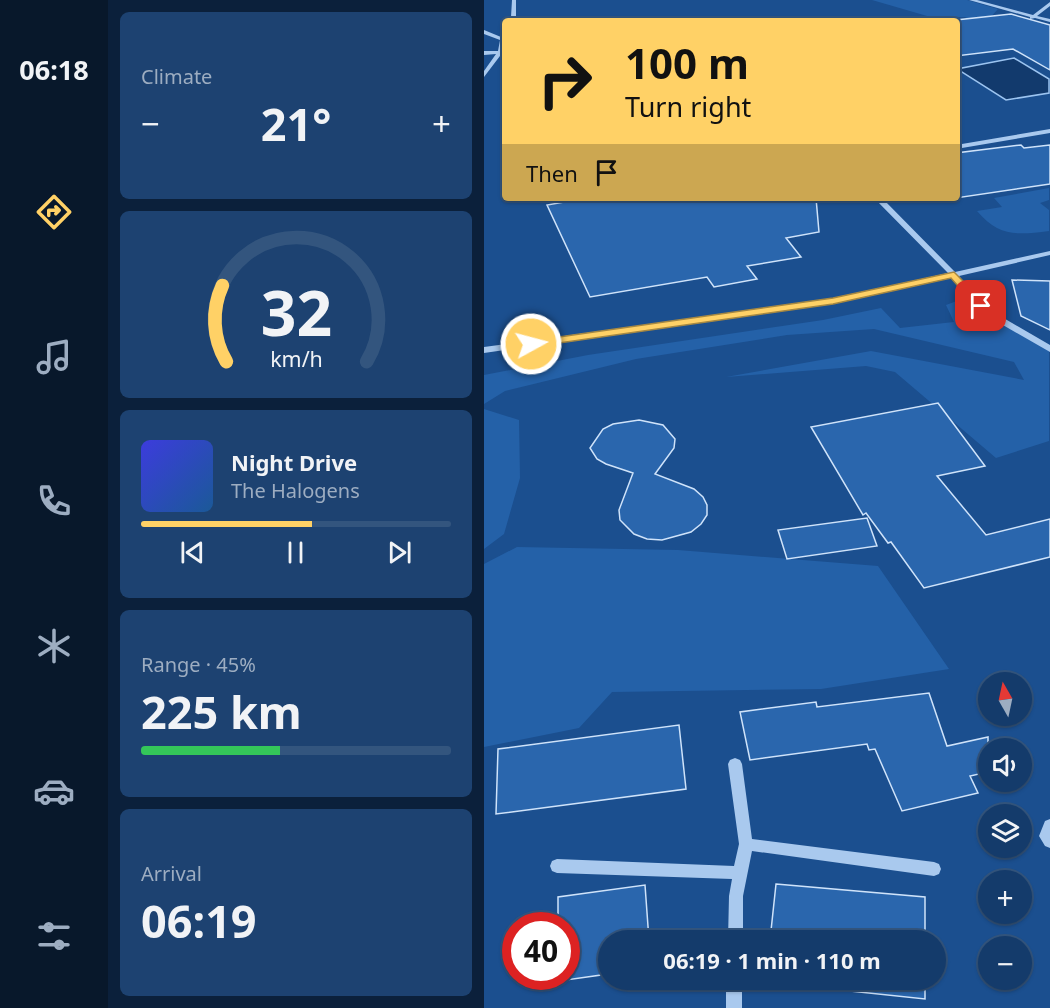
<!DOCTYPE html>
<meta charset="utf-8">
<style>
body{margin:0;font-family:"Noto Sans",sans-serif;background:#1d4271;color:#f1f3f6;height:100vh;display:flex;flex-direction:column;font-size:22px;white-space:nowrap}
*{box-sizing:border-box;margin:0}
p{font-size:20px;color:#9dadc1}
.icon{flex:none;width:33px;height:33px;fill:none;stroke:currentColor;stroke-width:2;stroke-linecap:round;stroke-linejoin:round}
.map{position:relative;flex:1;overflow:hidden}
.side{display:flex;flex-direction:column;gap:12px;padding:12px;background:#0b203b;width:376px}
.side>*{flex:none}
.hud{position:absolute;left:18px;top:18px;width:458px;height:183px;border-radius:6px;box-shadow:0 2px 4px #0004,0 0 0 2px #33557e;background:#ffd166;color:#111;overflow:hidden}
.needle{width:39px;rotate:351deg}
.controls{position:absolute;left:494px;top:672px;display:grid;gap:12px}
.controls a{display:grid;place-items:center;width:54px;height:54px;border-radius:50%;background:#143b6b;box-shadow:0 2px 4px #0004,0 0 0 2px #33557e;font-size:30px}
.speed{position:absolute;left:18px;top:912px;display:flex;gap:12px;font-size:30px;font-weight:700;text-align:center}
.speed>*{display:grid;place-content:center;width:78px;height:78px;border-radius:50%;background:#143b6b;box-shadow:0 2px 4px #0004,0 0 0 2px #33557e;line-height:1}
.speed .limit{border:9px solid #d22;background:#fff;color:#111}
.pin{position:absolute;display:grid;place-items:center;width:51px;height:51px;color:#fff;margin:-26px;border-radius:12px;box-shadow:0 3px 9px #0006}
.me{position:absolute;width:66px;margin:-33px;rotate:83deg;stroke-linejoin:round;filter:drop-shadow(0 0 4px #0008)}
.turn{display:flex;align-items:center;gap:21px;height:126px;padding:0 24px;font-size:27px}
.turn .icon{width:78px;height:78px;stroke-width:2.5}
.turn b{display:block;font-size:42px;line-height:51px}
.then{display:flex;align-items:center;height:57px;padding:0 24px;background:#0003;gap:12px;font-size:22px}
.big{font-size:45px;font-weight:700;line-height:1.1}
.side .widget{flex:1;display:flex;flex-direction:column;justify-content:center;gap:9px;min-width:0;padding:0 21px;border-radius:9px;background:#1d4271}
.side .dial{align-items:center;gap:0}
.dial svg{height:156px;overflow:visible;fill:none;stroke:#33557e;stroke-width:7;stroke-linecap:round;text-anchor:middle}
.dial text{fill:#f1f3f6;stroke:none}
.song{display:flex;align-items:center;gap:18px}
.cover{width:72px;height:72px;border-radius:9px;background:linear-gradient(135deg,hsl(240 70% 55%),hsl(210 70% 35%))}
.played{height:6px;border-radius:3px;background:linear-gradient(90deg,#ffd166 55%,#33557e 55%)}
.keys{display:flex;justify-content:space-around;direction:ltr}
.heat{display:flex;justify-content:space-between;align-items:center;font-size:33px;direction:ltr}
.charge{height:9px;border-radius:4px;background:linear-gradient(90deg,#34c759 45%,#33557e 0)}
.trip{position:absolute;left:114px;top:930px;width:348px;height:60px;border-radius:30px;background:#143b6b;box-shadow:0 2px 4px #0004,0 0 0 2px #33557e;font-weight:700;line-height:60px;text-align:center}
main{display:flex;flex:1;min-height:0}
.tabs{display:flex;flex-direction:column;width:108px;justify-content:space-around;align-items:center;background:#08182b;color:#9dadc1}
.tabs .icon{width:42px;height:42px}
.tabs .selected{color:#ffd166}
.tabs b{font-size:27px;color:#f1f3f6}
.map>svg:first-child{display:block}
.green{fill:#2461a8}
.water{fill:#123a6d;stroke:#9cc4f0;stroke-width:1.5}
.building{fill:#2a66ad;stroke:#cfe3fa;stroke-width:1.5}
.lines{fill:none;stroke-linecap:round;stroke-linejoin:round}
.minor{fill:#a9c9ee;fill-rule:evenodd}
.route{fill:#ffd166;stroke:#a68842;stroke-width:1.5}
</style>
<main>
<nav class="tabs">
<b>06:18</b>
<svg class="icon selected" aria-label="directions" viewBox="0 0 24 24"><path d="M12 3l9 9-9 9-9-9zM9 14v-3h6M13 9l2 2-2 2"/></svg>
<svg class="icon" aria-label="music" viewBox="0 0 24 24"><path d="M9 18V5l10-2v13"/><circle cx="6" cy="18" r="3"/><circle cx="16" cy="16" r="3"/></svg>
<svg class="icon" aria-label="phone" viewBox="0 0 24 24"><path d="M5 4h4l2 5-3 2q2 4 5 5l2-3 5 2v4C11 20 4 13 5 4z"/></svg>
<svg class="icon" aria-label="climate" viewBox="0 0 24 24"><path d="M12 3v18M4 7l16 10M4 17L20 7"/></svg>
<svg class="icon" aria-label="car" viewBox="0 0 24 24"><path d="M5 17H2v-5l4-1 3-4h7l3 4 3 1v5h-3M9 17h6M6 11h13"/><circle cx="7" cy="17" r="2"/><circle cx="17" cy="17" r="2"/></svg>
<svg class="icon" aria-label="filters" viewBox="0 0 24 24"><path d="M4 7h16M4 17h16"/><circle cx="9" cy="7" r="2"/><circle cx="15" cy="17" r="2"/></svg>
</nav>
<section class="side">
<div class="widget"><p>Climate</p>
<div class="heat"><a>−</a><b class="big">21°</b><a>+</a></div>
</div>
<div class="widget dial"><svg viewBox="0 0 100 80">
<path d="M14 69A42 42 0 1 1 86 69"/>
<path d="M14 69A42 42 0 0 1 12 30" stroke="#ffd166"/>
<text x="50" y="56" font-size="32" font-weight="700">32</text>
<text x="50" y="72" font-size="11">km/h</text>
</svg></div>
<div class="widget">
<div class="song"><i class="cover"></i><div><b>Night Drive</b><p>The Halogens</p></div></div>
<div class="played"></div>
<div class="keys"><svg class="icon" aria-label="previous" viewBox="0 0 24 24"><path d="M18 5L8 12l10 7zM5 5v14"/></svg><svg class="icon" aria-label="pause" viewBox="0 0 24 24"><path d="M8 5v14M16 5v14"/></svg><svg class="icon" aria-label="next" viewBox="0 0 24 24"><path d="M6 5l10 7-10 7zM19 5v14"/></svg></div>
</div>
<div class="widget"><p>Range · 45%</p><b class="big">225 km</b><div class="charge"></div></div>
<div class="widget"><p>Arrival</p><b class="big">06:19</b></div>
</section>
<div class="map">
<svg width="566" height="1008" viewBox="0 0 566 1008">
<rect width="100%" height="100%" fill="#1b4f8f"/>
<!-- green -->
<path class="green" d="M 388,0 L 483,0 L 514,9 L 503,21 L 523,42 L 481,17 L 450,18 Z
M 565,188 L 565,200 L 556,203 L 565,210 L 565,231 C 533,235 515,237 493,211 L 518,207 L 510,198 Z
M 486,296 L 565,348 L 565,441 L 512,458 L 411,372 L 382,366 L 242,377 L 387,351 L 540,380 L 530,362 L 390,329 L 303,335 L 152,359 L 21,391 L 0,404 L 0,375 L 104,355 L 339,320 L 397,308 L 416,328 L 470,322 L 462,305 Z
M 0,409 L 35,420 L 36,478 L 20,534 L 0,549 Z
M 33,547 L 194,550 L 394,566 L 465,669 L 337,689 L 128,692 L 95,728 L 0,747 L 0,564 Z"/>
<!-- water -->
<path class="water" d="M 530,58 L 565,79 L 565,93 L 522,100 L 473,69 Z"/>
<!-- building -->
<path class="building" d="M 527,14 L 566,25 L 566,70 L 529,49 L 472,56 L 472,20 Z
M 537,145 L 540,148 L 566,145 L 566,184 L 472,198 L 472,153 Z
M 103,198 L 332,198 L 335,232 L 302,238 L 317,257 L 263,266 L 273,279 L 230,287 L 223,277 L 106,297 L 63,205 Z
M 528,280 L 566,281 L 566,330 L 537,316 Z
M 454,403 L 501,466 L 453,476 L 502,535 L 566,519 L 566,557 L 440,588 L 407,542 L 404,543 L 382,513 L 379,515 L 327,427 Z
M 155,420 L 179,425 L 191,439 L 190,448 L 171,474 L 210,489 L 219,497 L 223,505 L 223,515 L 217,524 L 207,532 L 178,540 L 163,539 L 150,534 L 136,520 L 135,510 L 149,473 L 122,464 L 113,459 L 106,448 L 119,429 L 129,424 Z
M 383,518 L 393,546 L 303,559 L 294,530 Z
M 445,693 L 463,746 L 504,737 L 504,772 L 486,776 L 494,793 L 418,811 L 391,749 L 385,750 L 383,744 L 266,760 L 256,712 L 332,702 L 333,707 Z
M 195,725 L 202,789 L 12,814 L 14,749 Z
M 292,884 L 441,897 L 441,940 L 286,940 Z
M 161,885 L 165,940 L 124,940 L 124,974 L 75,981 L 75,976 L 82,976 L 82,926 L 74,926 L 74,897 Z
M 281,980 L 441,980 L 441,999 L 281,982 Z"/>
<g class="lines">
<!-- minor -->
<path class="minor" d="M 28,0 L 32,0 L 32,17 L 29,21 L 23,21 L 27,17 Z
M 485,0 L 493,0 L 549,15 L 566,2 L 566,6 L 553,16 L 566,19 L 566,22 L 551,18 L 546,19 L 546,17 Z
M 0,30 L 17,37 L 18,32 L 21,30 L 19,52 L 0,77 L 0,71 L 12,54 L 0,55 L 0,51 L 14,51 L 16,40 L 0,34 Z
M 566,129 L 566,133 L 472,149 L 472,145 Z
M 390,198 L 398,198 L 471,272 L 566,251 L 566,255 L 475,276 L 489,294 L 511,313 L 566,345 L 566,352 L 505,317 L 483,298 L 468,277 L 349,303 L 0,353 L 0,347 L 349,299 L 464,273 Z
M 251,758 L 256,760 L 258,764 L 268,839 L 450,862 L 455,864 L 457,869 L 455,874 L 450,876 L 268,851 L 259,896 L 259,940 L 244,940 L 245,896 L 248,879 L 73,873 L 68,871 L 66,866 L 68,861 L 73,859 L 250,866 L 255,844 L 244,764 L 246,760 Z
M 566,819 L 566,848 L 561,846 L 555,836 L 561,821 Z
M 242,980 L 258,980 L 258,1008 L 242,1008 Z"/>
</g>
<!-- route -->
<path class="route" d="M 470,272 L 501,303 L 501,308 L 493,308 L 467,278 L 349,304 L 47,347 L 41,344 L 47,341 L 349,298 Z"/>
</svg>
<div class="controls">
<a><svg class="needle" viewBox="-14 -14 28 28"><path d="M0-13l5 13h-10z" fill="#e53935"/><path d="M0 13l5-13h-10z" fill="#9dadc1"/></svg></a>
<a><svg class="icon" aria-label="sound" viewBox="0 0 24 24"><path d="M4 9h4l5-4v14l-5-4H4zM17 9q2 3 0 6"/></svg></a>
<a><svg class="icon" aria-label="layers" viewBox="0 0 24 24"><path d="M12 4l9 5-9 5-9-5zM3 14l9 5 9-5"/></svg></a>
<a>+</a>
<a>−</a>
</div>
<div class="speed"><div class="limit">40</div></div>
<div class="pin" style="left:497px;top:306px;background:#d93025"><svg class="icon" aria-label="arrive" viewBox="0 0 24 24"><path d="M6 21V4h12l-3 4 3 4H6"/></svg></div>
<svg class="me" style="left:47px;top:344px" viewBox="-20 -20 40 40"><circle r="17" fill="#ffd166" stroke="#fff" stroke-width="3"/><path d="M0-11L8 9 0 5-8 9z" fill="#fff"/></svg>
<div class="trip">06:19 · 1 min · 110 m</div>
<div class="hud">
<div class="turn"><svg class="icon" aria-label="right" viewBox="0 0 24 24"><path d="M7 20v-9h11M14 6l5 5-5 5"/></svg><div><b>100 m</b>Turn right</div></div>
<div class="then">Then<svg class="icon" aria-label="arrive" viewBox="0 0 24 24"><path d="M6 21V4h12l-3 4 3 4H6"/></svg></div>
</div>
</div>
</main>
